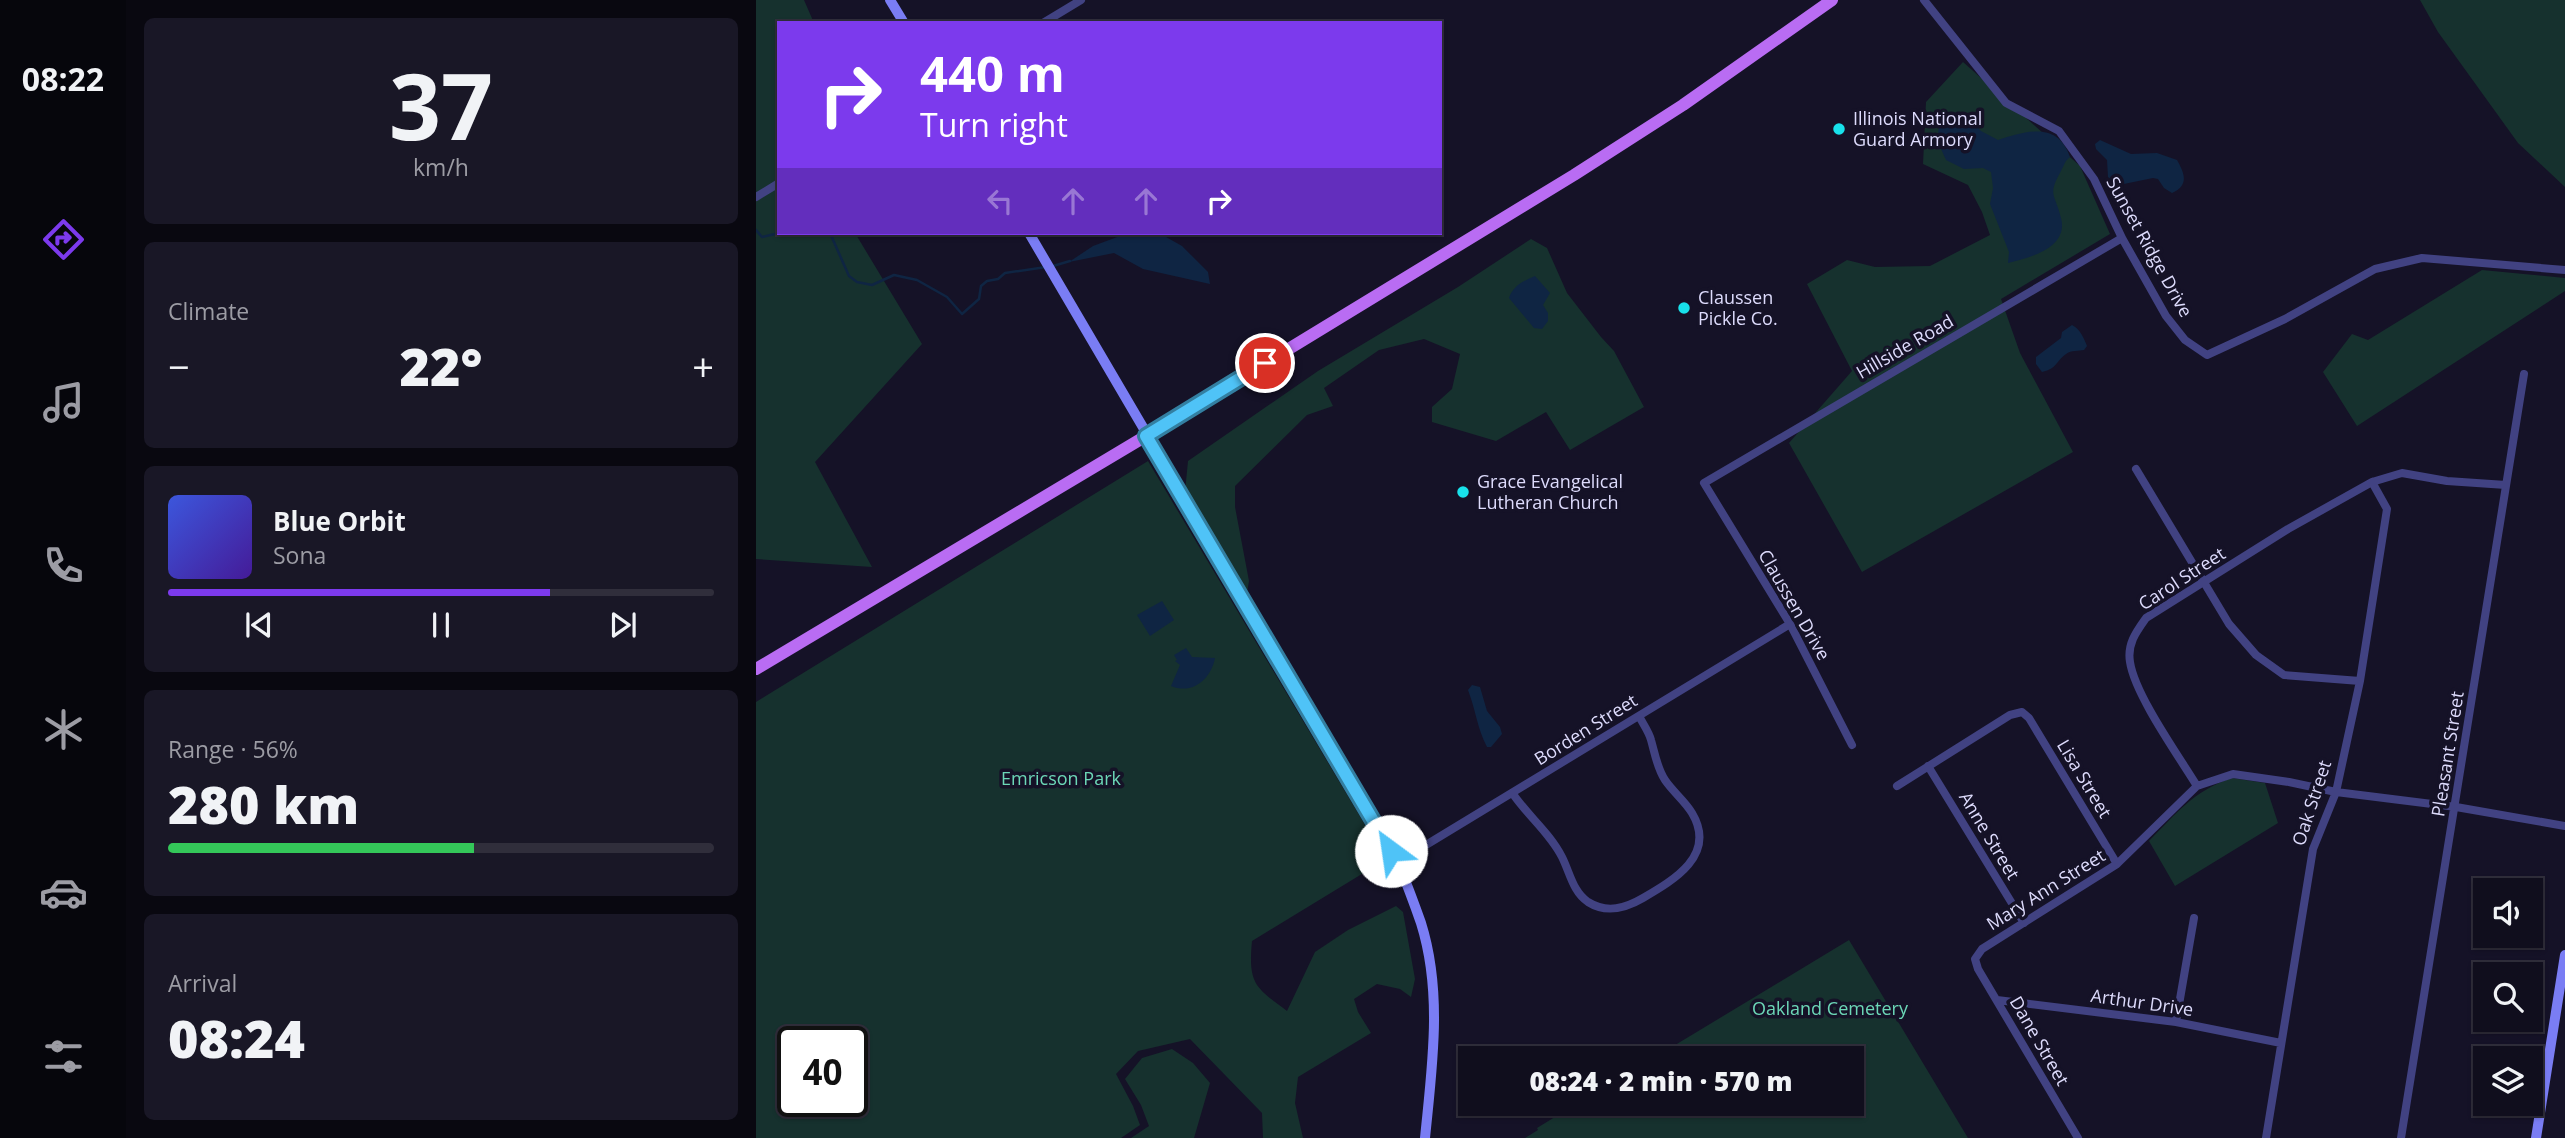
<!DOCTYPE html>
<meta charset="utf-8">
<style>
body{margin:0;font-family:"Open Sans",sans-serif;background:#191726;color:#f1f3f6;height:100vh;display:flex;flex-direction:column;font-size:26px;white-space:nowrap}
*{box-sizing:border-box;margin:0}
p{font-size:23px;color:#9c9ca4}
.icon{flex:none;width:38px;height:38px;fill:none;stroke:currentColor;stroke-width:2;stroke-linecap:round;stroke-linejoin:round}
.map{position:relative;flex:1;overflow:hidden}
.details{display:flex;flex-direction:column;gap:18px;padding:18px;background:#090810;width:630px}
.details>*{flex:none}
.hud{position:absolute;left:21px;top:21px;width:665px;height:214px;border-radius:0px;box-shadow:0 2px 5px #0004,0 0 0 2px #302e3b;background:#7c3aed;color:#fff;overflow:hidden}
.buttons{position:absolute;left:1717px;top:878px;display:grid;gap:14px}
.buttons a{display:grid;place-items:center;width:70px;height:70px;border-radius:0px;background:#100e1d;box-shadow:0 2px 5px #0004,0 0 0 2px #302e3b;font-size:35px}
.speed{position:absolute;left:21px;top:1026px;display:flex;gap:14px;font-size:35px;font-weight:700;text-align:center}
.speed>*{display:grid;place-content:center;width:91px;height:91px;border-radius:50%;background:#100e1d;box-shadow:0 2px 5px #0004,0 0 0 2px #302e3b;line-height:1}
.speed .limit{border:4px solid #111;border-radius:10px;background:#fff;color:#111}
.pin{position:absolute;display:grid;place-items:center;width:60px;height:60px;color:#fff;margin:-30px;border:4px solid #fff;border-radius:50%;box-shadow:0 2px 7px #0007}
.me{position:absolute;width:77px;margin:-38px;rotate:329deg;stroke-linejoin:round;filter:drop-shadow(0 0 5px #0008)}
.turn{display:flex;align-items:center;gap:24px;height:147px;padding:0 28px;font-size:32px}
.turn .icon{width:91px;height:91px;stroke-width:2.5}
.turn b{display:block;font-size:49px;line-height:60px}
.lanes{display:flex;align-items:center;height:66px;padding:0 28px;background:#0003;justify-content:center;gap:35px;direction:ltr}
.lanes .off{opacity:.35}
.big{font-size:52px;font-weight:800;line-height:1.1}
.details .tile{flex:1;display:flex;flex-direction:column;justify-content:center;gap:10px;min-width:0;padding:0 24px;border-radius:10px;background:#191726}
.details .dial{align-items:center;gap:0}
.dial b{font-size:91px;line-height:1}
.song{display:flex;align-items:center;gap:21px}
.cover{width:84px;height:84px;border-radius:10px;background:linear-gradient(135deg,hsl(230 70% 55%),hsl(260 70% 35%))}
.played{height:7px;border-radius:4px;background:linear-gradient(90deg,#7c3aed 70%,#302e3b 70%)}
.keys{display:flex;justify-content:space-around;direction:ltr}
.heat{display:flex;justify-content:space-between;align-items:center;font-size:38px;direction:ltr}
.charge{height:10px;border-radius:5px;background:linear-gradient(90deg,#34c759 56%,#302e3b 0)}
.trip{position:absolute;left:702px;top:1046px;width:406px;height:70px;border-radius:0px;background:#100e1d;box-shadow:0 2px 5px #0004,0 0 0 2px #302e3b;font-weight:800;line-height:70px;text-align:center}
main{display:flex;flex:1;min-height:0}
.tab-bar{display:flex;flex-direction:column;width:126px;justify-content:space-around;align-items:center;background:#06060c;color:#9c9ca4}
.tab-bar .icon{width:49px;height:49px}
.tab-bar .on{color:#7c3aed}
.tab-bar b{font-size:32px;color:#f1f3f6}
.map>svg:first-child{display:block}
.green{fill:#16312e;fill-rule:evenodd}
.water{fill:#0f2543}
.lines{fill:none;stroke-linecap:round;stroke-linejoin:round}
.stream{stroke:#0f2543;stroke-width:2.5}
.street{stroke:#414282;stroke-width:8}
.secondary{stroke:#7a7df4;stroke-width:10}
.primary{stroke:#b96cf3;stroke-width:12}
.route-casing{stroke:#337fa1;stroke-width:18}
.route{stroke:#4fc3f7;stroke-width:12}
.poi-dot{fill:#18e1eb;stroke:#151227;stroke-width:2.5}
.labels{text-anchor:middle;stroke-width:7;stroke-linejoin:round;paint-order:stroke}
.poi-label{font-size:18px;fill:#dddbfc;stroke:#151227;text-anchor:start}
.street-label{font-size:18px;fill:#dddbfc;stroke:#151227}
.park-label{font-size:18px;fill:#6cd7b7;stroke:#151227}
</style>
<main>
<nav class="tab-bar">
<b>08:22</b>
<svg class="icon on" aria-label="directions" viewBox="0 0 24 24"><path d="M12 3l9 9-9 9-9-9zM9 14v-3h6M13 9l2 2-2 2"/></svg>
<svg class="icon" aria-label="music" viewBox="0 0 24 24"><path d="M9 18V5l10-2v13"/><circle cx="6" cy="18" r="3"/><circle cx="16" cy="16" r="3"/></svg>
<svg class="icon" aria-label="phone" viewBox="0 0 24 24"><path d="M5 4h4l2 5-3 2q2 4 5 5l2-3 5 2v4C11 20 4 13 5 4z"/></svg>
<svg class="icon" aria-label="climate" viewBox="0 0 24 24"><path d="M12 3v18M4 7l16 10M4 17L20 7"/></svg>
<svg class="icon" aria-label="car" viewBox="0 0 24 24"><path d="M5 17H2v-5l4-1 3-4h7l3 4 3 1v5h-3M9 17h6M6 11h13"/><circle cx="7" cy="17" r="2"/><circle cx="17" cy="17" r="2"/></svg>
<svg class="icon" aria-label="filters" viewBox="0 0 24 24"><path d="M4 7h16M4 17h16"/><circle cx="9" cy="7" r="2"/><circle cx="15" cy="17" r="2"/></svg>
</nav>
<section class="details">
<div class="tile dial"><b>37</b><p>km/h</p></div>
<div class="tile"><p>Climate</p>
<div class="heat"><a>−</a><b class="big">22°</b><a>+</a></div>
</div>
<div class="tile">
<div class="song"><i class="cover"></i><div><b>Blue Orbit</b><p>Sona</p></div></div>
<div class="played"></div>
<div class="keys"><svg class="icon" aria-label="previous" viewBox="0 0 24 24"><path d="M18 5L8 12l10 7zM5 5v14"/></svg><svg class="icon" aria-label="pause" viewBox="0 0 24 24"><path d="M8 5v14M16 5v14"/></svg><svg class="icon" aria-label="next" viewBox="0 0 24 24"><path d="M6 5l10 7-10 7zM19 5v14"/></svg></div>
</div>
<div class="tile"><p>Range · 56%</p><b class="big">280 km</b><div class="charge"></div></div>
<div class="tile"><p>Arrival</p><b class="big">08:24</b></div>
</section>
<div class="map">
<svg width="1809" height="1138" viewBox="0 0 1809 1138">
<rect width="100%" height="100%" fill="#151227"/>
<!-- green -->
<path class="green" d="M 0,0 L 48,0 L 58,23 L 23,23 L 23,233 L 99,233 L 166,344 L 59,462 L 116,567 L 0,559 Z
M 1664,0 L 1809,0 L 1809,187 L 1762,143 L 1682,32 Z
M 1207,62 L 1324,166 L 1354,234 L 1245,299 L 1264,353 L 1317,452 L 1106,572 L 1033,443 L 1096,371 L 1051,284 L 1091,260 L 1119,267 L 1174,266 L 1234,235 L 1226,212 L 1212,185 L 1167,164 L 1170,102 Z
M 775,239 L 791,248 L 811,293 L 845,337 L 858,351 L 888,407 L 814,450 L 790,412 L 740,441 L 676,422 L 676,407 L 696,389 L 704,354 L 668,339 L 623,350 L 568,388 L 577,406 L 551,415 L 479,486 L 479,507 L 493,581 L 491,593 L 429,492 L 432,461 L 562,371 L 702,287 Z
M 1726,270 L 1809,278 L 1809,291 L 1601,426 L 1567,372 L 1596,334 L 1612,340 Z
M 392,461 L 624,850 L 616,855 L 619,866 L 496,941 C 492,984 499,987 531,1011 L 559,952 L 592,930 L 640,906 L 647,912 L 659,979 L 655,997 L 644,989 L 621,984 L 598,999 L 602,1012 L 615,1033 L 542,1077 L 539,1103 L 547,1138 L 507,1138 L 506,1113 L 434,1039 L 382,1051 L 360,1074 L 377,1106 L 384,1125 L 365,1138 L 0,1138 L 0,702 ZM 37,1041 L 96,1041 L 96,1101 L 37,1101 Z
M 1476,778 L 1509,783 L 1522,823 L 1419,886 L 1393,841 C 1421,813 1437,791 1476,778 Z
M 1093,940 L 1212,1138 L 769,1138 L 782,1130 L 781,1128 L 820,1104 L 1096,1104 L 1096,1059 L 896,1059 Z
M 416,1049 L 437,1063 L 454,1083 L 438,1138 L 375,1138 L 393,1126 L 385,1105 L 369,1079 L 386,1058 Z"/>
<!-- water -->
<path class="water" d="M 1210,116 L 1225,131 L 1242,140 C 1270,131 1302,121 1314,157 C 1308,162 1309,164 1305,171 C 1291,196 1299,193 1305,218 C 1313,248 1273,258 1252,263 L 1253,252 L 1234,204 L 1237,188 L 1235,172 L 1227,168 L 1208,169 L 1190,160 L 1181,140 L 1183,127 L 1196,117 Z
M 1344,140 L 1375,154 L 1401,153 L 1421,160 C 1429,174 1433,185 1416,193 L 1408,188 L 1402,179 L 1397,178 L 1358,186 L 1352,177 L 1351,160 L 1340,149 L 1339,144 Z
M 372,233 L 403,233 L 426,246 L 452,272 L 454,284 L 387,269 L 358,253 L 313,262 L 337,246 Z
M 779,276 L 794,293 L 787,305 L 792,313 L 792,321 L 786,329 L 778,328 L 753,298 C 757,286 767,281 779,276 Z
M 1316,325 C 1324,329 1328,338 1331,346 L 1328,350 C 1323,351 1315,350 1310,354 C 1299,362 1302,368 1286,372 L 1280,364 L 1280,357 L 1305,338 L 1306,332 Z
M 406,601 L 418,620 L 394,636 L 381,615 Z
M 430,648 L 436,657 L 459,658 C 455,679 437,695 415,686 L 424,665 L 419,661 L 421,660 L 418,655 Z
M 716,685 L 724,687 L 731,711 L 744,727 L 746,734 L 735,747 L 731,747 C 721,728 720,711 712,690 Z"/>
<g class="lines">
<!-- stream -->
<path class="stream" d="M 0,230 L 6,237 L 23,233
M 74,233 L 93,276 L 101,282 L 116,285 L 138,275 L 161,280 L 191,297 L 206,314 L 223,299 L 225,286 L 231,281 L 242,279 L 249,273 L 290,267
M 297,266 L 314,261"/>
<!-- street -->
<path class="street" d="M 1168,0 L 1250,103 L 1303,131 L 1338,179 L 1366,238 L 1410,316 L 1429,340 L 1451,355 L 1529,319 L 1619,269 L 1666,258 L 1809,270
M 287,23 L 325,0
M 0,197 L 23,183
M 1380,469 L 1473,624 L 1500,655 L 1528,675 L 1604,681
M 1096,745 L 1034,624 L 948,483 L 1366,238
M 1172,766 L 1268,923
M 1141,786 L 1254,715 L 1266,712 L 1273,718 L 1361,864
M 1441,786 C 1422,755 1379,695 1374,662 C 1371,644 1380,632 1390,618 L 1532,529 L 1616,482 L 1646,473 L 1691,481 L 1750,485
M 757,794 C 772,816 794,833 806,857 C 814,873 817,892 832,902 C 851,914 870,908 887,898 C 918,880 961,855 936,813 C 929,801 917,792 909,780 C 901,768 899,754 895,740 C 893,732 887,724 883,716
M 642,862 L 1034,624
M 1241,1000 L 1420,1022 L 1525,1043
M 1420,1022 L 1438,918
M 1322,1138 L 1222,969 L 1219,959 L 1226,949 L 1361,864 L 1441,786 L 1477,774 L 1533,782 L 1580,792 L 1700,807 L 1809,826
M 1510,1138 L 1557,849 L 1580,792 L 1604,681 L 1631,509 L 1616,482
M 1645,1138 L 1768,374"/>
<!-- secondary -->
<path class="secondary" d="M 134,0 L 148,23
M 273,233 L 642,862 C 650,882 658,903 665,923 C 687,993 676,1067 669,1138
M 1780,1138 L 1809,955"/>
<!-- primary -->
<path class="primary" d="M 0,669 L 390,436 L 818,175 L 927,105 L 1076,0"/>
</g>
<g class="lines">
<defs>
<path id="route" d="M 509,363 L 390,436 L 635,851"/>
</defs>
<!-- route casing -->
<use href="#route" class="route-casing"/>
<!-- route -->
<use href="#route" class="route"/>
</g>
<!-- markers -->
<g class="poi-dot">
<circle cx="1083" cy="129" r="7"/>
<circle cx="928" cy="308" r="7"/>
<circle cx="707" cy="492" r="7"/>
</g>
<g class="labels">
<!-- poi labels -->
<g class="poi-label">
<text x="1097" y="125">Illinois National<tspan x="1097" dy="21">Guard Armory</tspan></text>
<text x="942" y="304">Claussen<tspan x="942" dy="21">Pickle Co.</tspan></text>
<text x="721" y="488">Grace Evangelical<tspan x="721" dy="21">Lutheran Church</tspan></text>
</g>
<!-- street labels -->
<g class="street-label">
<text transform="translate(1393 247) rotate(61)" y="6">Sunset Ridge Drive</text>
<text transform="translate(1149 347) rotate(-30)" y="6">Hillside Road</text>
<text transform="translate(1426 579) rotate(-33)" y="6">Carol Street</text>
<text transform="translate(1038 605) rotate(60)" y="6">Claussen Drive</text>
<text transform="translate(830 730) rotate(-32)" y="6">Borden Street</text>
<text transform="translate(1692 754) rotate(-81)" y="6">Pleasant Street</text>
<text transform="translate(1328 779) rotate(59)" y="6">Lisa Street</text>
<text transform="translate(1556 803) rotate(-72)" y="6">Oak Street</text>
<text transform="translate(1233 836) rotate(59)" y="6">Anne Street</text>
<text transform="translate(1290 890) rotate(-32)" y="6">Mary Ann Street</text>
<text transform="translate(1386 1003) rotate(8)" y="6">Arthur Drive</text>
<text transform="translate(1283 1041) rotate(60)" y="6">Dane Street</text>
</g>
<!-- park labels -->
<g class="park-label">
<text x="305" y="785">Emricson Park</text>
<text x="1074" y="1015">Oakland Cemetery</text>
</g>
</g>
</svg>
<div class="buttons">
<a><svg class="icon" aria-label="sound" viewBox="0 0 24 24"><path d="M4 9h4l5-4v14l-5-4H4zM17 9q2 3 0 6"/></svg></a>
<a><svg class="icon" aria-label="search" viewBox="0 0 24 24"><circle cx="10" cy="10" r="6"/><path d="M15 15l6 6"/></svg></a>
<a><svg class="icon" aria-label="layers" viewBox="0 0 24 24"><path d="M12 4l9 5-9 5-9-5zM3 14l9 5 9-5"/></svg></a>
</div>
<div class="speed"><div class="limit">40</div></div>
<div class="pin" style="left:509px;top:363px;background:#d93025"><svg class="icon" aria-label="arrive" viewBox="0 0 24 24"><path d="M6 21V4h12l-3 4 3 4H6"/></svg></div>
<svg class="me" style="left:635px;top:851px" viewBox="-20 -20 40 40"><circle r="19" fill="#fff"/><path d="M0-13L10 11 0 6-10 11z" fill="#4fc3f7"/></svg>
<div class="trip">08:24 · 2 min · 570 m</div>
<div class="hud">
<div class="turn"><svg class="icon" aria-label="right" viewBox="0 0 24 24"><path d="M7 20v-9h11M14 6l5 5-5 5"/></svg><div><b>440 m</b>Turn right</div></div>
<div class="lanes"><svg class="icon off" aria-label="left" viewBox="0 0 24 24"><path d="M17 20v-9H6M10 6l-5 5 5 5"/></svg><svg class="icon off" aria-label="ahead" viewBox="0 0 24 24"><path d="M12 20V5M6 11l6-6 6 6"/></svg><svg class="icon off" aria-label="ahead" viewBox="0 0 24 24"><path d="M12 20V5M6 11l6-6 6 6"/></svg><svg class="icon" aria-label="right" viewBox="0 0 24 24"><path d="M7 20v-9h11M14 6l5 5-5 5"/></svg></div>
</div>
</div>
</main>
